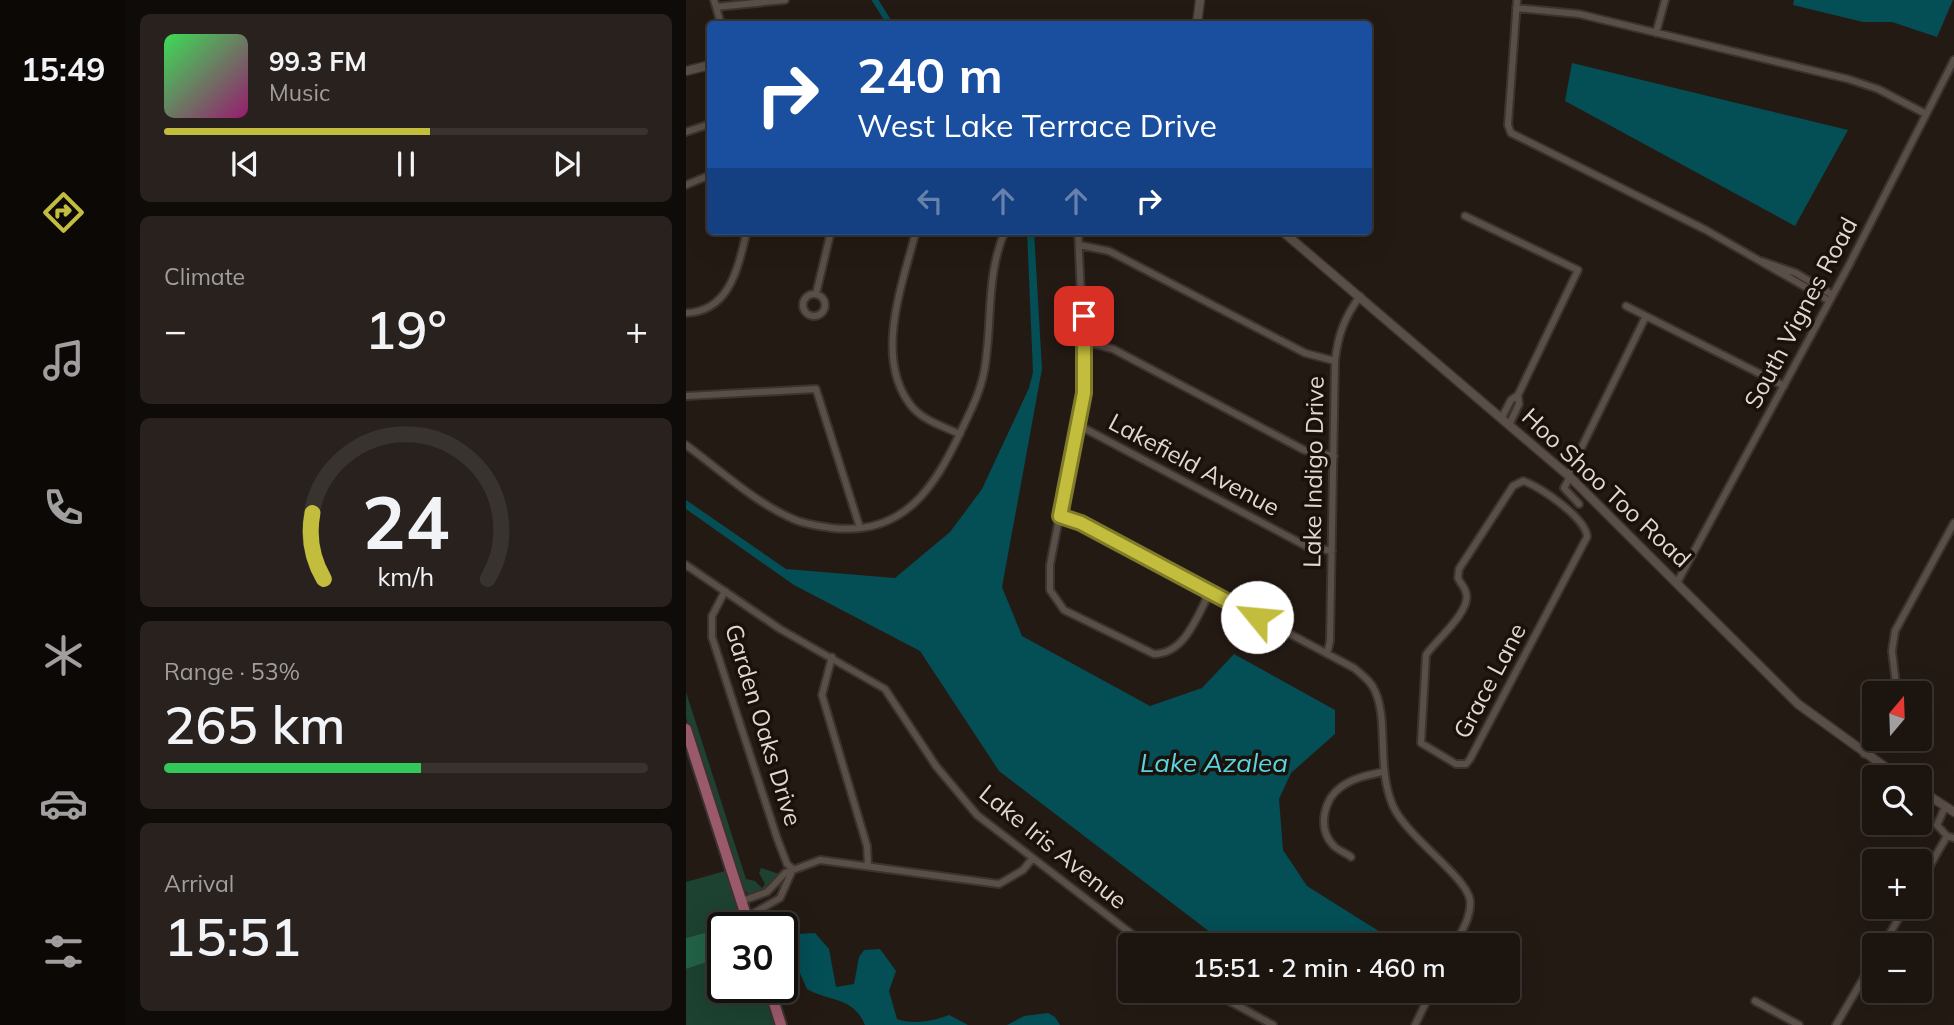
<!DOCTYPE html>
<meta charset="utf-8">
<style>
body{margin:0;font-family:Mulish,sans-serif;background:#28211d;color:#f1f3f6;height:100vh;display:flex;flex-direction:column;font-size:26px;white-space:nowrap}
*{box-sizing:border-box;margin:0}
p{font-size:23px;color:#a09e9e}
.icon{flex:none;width:38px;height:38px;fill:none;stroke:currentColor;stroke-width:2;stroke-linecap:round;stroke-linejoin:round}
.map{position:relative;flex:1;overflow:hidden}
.sheet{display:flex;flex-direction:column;gap:14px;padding:14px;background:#0f0b08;width:560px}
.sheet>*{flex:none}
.hud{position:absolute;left:21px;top:21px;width:665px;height:214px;border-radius:7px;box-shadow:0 7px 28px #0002,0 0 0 2px #39332f;background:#1a4fa0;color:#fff;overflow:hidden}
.needle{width:46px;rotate:19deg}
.buttons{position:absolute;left:1176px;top:681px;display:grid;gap:14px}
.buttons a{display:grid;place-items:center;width:70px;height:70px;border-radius:7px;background:#1b140f;box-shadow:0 7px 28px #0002,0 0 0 2px #39332f;font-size:35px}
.speed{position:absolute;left:21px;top:912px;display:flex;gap:14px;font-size:35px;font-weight:700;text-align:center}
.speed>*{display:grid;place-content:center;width:91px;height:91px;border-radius:50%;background:#1b140f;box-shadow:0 7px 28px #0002,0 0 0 2px #39332f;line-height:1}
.speed .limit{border:4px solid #111;border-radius:10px;background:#fff;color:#111}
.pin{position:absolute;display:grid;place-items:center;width:60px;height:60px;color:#fff;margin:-30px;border-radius:14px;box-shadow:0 4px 10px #0006}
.me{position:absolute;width:77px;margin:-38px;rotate:298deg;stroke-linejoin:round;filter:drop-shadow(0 0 5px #0008)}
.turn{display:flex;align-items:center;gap:24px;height:147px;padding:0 35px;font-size:32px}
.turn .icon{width:91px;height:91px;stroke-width:2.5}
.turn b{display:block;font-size:49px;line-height:60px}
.lanes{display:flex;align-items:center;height:66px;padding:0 35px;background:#0003;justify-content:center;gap:35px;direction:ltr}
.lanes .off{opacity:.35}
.big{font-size:52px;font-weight:600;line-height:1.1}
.sheet .widget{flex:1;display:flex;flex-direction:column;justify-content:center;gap:10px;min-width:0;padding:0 24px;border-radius:10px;background:#28211d}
.sheet .dial{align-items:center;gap:0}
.dial svg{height:182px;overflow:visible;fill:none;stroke:#39332f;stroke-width:7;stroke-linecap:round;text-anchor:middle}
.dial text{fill:#f1f3f6;stroke:none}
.song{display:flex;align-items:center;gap:21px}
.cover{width:84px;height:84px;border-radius:10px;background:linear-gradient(135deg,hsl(130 70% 55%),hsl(320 70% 35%))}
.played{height:7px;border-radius:4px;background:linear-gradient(90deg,#c3bd3e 55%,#39332f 55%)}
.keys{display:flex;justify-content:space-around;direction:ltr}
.heat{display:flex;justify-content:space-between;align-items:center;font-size:38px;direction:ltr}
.charge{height:10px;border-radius:5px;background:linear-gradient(90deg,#34c759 53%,#39332f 0)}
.trip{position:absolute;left:432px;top:933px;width:402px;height:70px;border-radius:7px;background:#1b140f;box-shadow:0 7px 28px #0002,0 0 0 2px #39332f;font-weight:600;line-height:70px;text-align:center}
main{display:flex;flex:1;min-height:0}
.tabs{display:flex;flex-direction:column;width:126px;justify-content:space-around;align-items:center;background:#0b0806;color:#a09e9e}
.tabs .icon{width:49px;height:49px}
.tabs .on{color:#c3bd3e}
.tabs b{font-size:32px;color:#f1f3f6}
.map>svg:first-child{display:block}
.green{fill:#1d4231}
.forest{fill:#226246}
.water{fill:#044e55}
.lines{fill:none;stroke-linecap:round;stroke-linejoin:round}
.canal{stroke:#044e55;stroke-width:6}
.minor-casing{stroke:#3b3330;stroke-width:10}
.tertiary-casing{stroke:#3b3330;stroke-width:11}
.primary-casing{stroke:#3b3330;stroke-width:14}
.minor{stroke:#5a4f47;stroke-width:6}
.tertiary{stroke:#5a4f47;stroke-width:8}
.primary{stroke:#9b5a6b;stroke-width:10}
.route-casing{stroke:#7f7b28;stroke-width:18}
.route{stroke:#c3bd3e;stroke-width:12}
.labels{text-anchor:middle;stroke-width:7;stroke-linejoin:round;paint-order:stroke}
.street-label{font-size:24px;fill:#dfd8d3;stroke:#1b110b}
.water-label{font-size:26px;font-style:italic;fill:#58d5e2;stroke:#1b110b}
</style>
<main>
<nav class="tabs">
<b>15:49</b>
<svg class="icon on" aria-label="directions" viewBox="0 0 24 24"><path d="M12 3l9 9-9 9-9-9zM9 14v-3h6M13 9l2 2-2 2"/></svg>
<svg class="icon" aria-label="music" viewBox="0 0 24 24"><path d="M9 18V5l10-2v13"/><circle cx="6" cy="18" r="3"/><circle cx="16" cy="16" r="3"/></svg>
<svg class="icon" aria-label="phone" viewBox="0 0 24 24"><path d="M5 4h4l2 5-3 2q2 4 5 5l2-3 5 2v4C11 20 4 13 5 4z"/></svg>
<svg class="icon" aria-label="climate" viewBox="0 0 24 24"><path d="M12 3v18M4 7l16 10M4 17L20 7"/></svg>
<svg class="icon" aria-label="car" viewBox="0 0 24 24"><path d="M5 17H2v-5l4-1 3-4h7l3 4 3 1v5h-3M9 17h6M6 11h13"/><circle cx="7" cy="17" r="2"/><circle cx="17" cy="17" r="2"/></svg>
<svg class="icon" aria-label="filters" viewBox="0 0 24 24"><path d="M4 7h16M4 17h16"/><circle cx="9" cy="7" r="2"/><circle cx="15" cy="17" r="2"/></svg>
</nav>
<section class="sheet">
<div class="widget">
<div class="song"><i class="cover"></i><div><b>99.3 FM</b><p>Music</p></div></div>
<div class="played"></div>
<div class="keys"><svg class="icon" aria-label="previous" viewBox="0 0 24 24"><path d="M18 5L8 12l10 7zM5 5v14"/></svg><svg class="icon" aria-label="pause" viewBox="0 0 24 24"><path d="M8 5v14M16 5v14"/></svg><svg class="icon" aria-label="next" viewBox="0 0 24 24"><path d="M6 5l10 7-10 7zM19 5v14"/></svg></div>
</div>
<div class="widget"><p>Climate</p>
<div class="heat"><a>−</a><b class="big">19°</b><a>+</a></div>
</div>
<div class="widget dial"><svg viewBox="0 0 100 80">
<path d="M14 69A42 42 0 1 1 86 69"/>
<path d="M14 69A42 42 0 0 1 9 40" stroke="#c3bd3e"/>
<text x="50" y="56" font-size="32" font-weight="700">24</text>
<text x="50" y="72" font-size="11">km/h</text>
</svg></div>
<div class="widget"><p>Range · 53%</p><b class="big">265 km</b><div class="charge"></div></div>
<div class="widget"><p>Arrival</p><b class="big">15:51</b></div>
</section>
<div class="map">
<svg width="1268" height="1025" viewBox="0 0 1268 1025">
<rect width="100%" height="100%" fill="#241a14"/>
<!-- green -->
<path class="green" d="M 0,692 L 60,879 L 69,881 L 76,888 L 79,884 L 73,873 L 75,868 L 93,874 C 84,885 76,896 62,894 L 53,882 L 0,718 Z
M 39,871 L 56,922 L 0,938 L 0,882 Z
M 37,957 L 37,987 L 78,987 L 90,1025 L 0,1025 L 0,969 Z"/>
<!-- forest -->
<path class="forest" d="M 56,922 L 58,927 L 37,928 L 37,957 L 0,969 L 0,938 Z"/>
<!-- water -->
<path class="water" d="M 1108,0 L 1267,0 L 1251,37 L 1206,22 L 1177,22 L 1107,5 Z
M 886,63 L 1162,130 L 1109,226 L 879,101 Z
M 341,231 L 348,231 L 356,369 L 316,587 L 336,636 L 464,706 L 516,688 L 548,654 L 649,710 L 649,734 L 605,773 L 593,799 L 597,850 L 621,886 L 715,945 L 541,945 L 313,771 L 234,651 L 108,585 L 0,509 L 0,500 L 100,569 L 209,578 L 264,532 L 296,489 L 343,388 L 347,372 Z
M 129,933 L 143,949 L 150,987 L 168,984 L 173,957 L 178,950 L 194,949 L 210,971 L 203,991 L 211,1019 C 225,1025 249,1021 263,1015 L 282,1025 L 179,1025 C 167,996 143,1002 121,989 L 104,951 L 113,934 Z
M 620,991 L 681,991 L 674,999 Z
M 362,1013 L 369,1017 L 374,1025 L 321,1025 L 338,1016 Z"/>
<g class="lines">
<!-- canal -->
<path class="canal" d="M 189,0 L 204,24"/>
<defs>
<path id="minor" d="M 28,0 L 35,24
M 831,0 L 822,125 L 825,133 L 1020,230 L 1142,300
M 30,7 L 99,0
M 830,8 L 893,14 L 1162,79 L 1192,89 L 1240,114
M 970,33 L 979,0
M 0,132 L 24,124
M 0,185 L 24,175
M 779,216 L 892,270 L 832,395 L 833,404 L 824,423
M 230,231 C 217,283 186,360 227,408 C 239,421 258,427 274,434
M 392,231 L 399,383 L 364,565 L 364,590 L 378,610 L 468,654 C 499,654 511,616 524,592
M 393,245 L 423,251 L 619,353 L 649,361
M 1075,261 L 1110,273 L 1145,294
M 130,294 L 145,231
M117 305a11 11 0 1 1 22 0a11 11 0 1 1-22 0Z
M 940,306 L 1098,386
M 0,313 C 45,311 52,266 61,231
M 399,342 L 427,349 L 618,450 L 648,456
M 0,396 L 130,389 L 174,528
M 816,417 L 825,400 L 832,395
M 392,425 L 620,546 L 646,551
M 0,445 C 33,469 67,501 105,518 C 117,524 132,526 146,528 C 217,536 248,489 275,431 C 284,412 294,393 298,372 C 307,325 299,277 319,231
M 882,475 L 960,316
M 884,477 L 878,488 L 893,504
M 837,481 C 854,486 901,519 901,537 L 784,759 L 780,764 L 770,764 L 735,743 L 740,655 C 748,642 786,611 780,593 C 779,587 774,583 772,578 L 773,569 L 827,486 Z
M 374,516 L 395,523 L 668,668 C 676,675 685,681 689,691 C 703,722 690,767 707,806 C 721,837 780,876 784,900 C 786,916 775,932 769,945
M 0,565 L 94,629 L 199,689 L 250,766 L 291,815 L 460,945
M 992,581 L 1163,265 L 1268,60
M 39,591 L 26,616 L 26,637 L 91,838 L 101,864 L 107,869
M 641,654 L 644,641 L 649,361 C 652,335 658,318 674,296
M 146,657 L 136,695 L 181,846 L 182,866
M 1211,693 L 1206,651 L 1209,631 L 1268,523
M 1178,754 L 1188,736
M 1259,807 L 1251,825 L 1261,836 L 1268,838
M 665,857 C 660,853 651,850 647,845 C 631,828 638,799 655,787 C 667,778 682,775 696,772
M 1234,883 L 1261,836
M 56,901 L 81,892 L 99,873 L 134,860 L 313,884 L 337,870 L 346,859
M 61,917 L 94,898 L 107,869
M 1197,945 L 1220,906
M 523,990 L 587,1025
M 1069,1001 L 1113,1025
M 729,1025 L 746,990
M 1150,1025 L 1188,960"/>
<path id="tertiary" d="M 511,24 L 514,0
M 0,71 L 24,65
M 596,231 L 884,477 L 1112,704 L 1213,777
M 1234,790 L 1268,812"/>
<path id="primary" d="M 0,729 L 64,928
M 83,987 L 95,1025"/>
</defs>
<!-- minor casing -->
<use href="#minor" class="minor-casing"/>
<!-- tertiary casing -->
<use href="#tertiary" class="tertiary-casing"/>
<!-- primary casing -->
<use href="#primary" class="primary-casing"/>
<!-- minor -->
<use href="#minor" class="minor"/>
<!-- tertiary -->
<use href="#tertiary" class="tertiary"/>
<!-- primary -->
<use href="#primary" class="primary"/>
</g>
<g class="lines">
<defs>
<path id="route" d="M 398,316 L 398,393 L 374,516 L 395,523 L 571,617"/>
</defs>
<!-- route casing -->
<use href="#route" class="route-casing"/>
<!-- route -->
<use href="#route" class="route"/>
</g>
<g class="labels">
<!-- street labels -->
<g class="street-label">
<text transform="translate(1115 313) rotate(-62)" y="8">South Vignes Road</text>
<text transform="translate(508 465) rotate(28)" y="8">Lakefield Avenue</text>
<text transform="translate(628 472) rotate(-89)" y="8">Lake Indigo Drive</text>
<text transform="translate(920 488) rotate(43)" y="8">Hoo Shoo Too Road</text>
<text transform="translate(804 681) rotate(-62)" y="8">Grace Lane</text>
<text transform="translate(77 725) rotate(73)" y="8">Garden Oaks Drive</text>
<text transform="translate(367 847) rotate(39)" y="8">Lake Iris Avenue</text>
</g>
<!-- water labels -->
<g class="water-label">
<text x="528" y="772">Lake Azalea</text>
</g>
</g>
</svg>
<div class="buttons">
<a><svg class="needle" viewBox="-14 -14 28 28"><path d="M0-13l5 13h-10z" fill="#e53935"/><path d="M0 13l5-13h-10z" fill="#a09e9e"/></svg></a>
<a><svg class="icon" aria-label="search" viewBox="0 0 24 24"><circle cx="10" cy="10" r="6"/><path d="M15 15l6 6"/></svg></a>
<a>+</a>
<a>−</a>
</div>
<div class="speed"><div class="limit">30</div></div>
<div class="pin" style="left:398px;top:316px;background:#d93025"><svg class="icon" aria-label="arrive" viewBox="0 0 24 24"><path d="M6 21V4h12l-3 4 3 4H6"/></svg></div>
<svg class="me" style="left:571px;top:617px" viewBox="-20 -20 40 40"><circle r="19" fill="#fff"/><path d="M0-13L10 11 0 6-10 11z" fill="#c3bd3e"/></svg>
<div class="trip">15:51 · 2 min · 460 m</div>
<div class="hud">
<div class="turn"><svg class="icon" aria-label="right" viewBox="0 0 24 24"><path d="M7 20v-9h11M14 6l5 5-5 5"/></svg><div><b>240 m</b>West Lake Terrace Drive</div></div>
<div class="lanes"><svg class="icon off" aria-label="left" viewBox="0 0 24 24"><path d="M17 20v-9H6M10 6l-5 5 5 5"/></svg><svg class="icon off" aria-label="ahead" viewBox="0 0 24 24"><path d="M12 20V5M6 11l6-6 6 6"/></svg><svg class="icon off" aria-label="ahead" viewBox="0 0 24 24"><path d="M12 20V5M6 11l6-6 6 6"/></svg><svg class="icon" aria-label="right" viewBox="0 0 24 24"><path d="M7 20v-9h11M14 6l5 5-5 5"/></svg></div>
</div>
</div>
</main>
